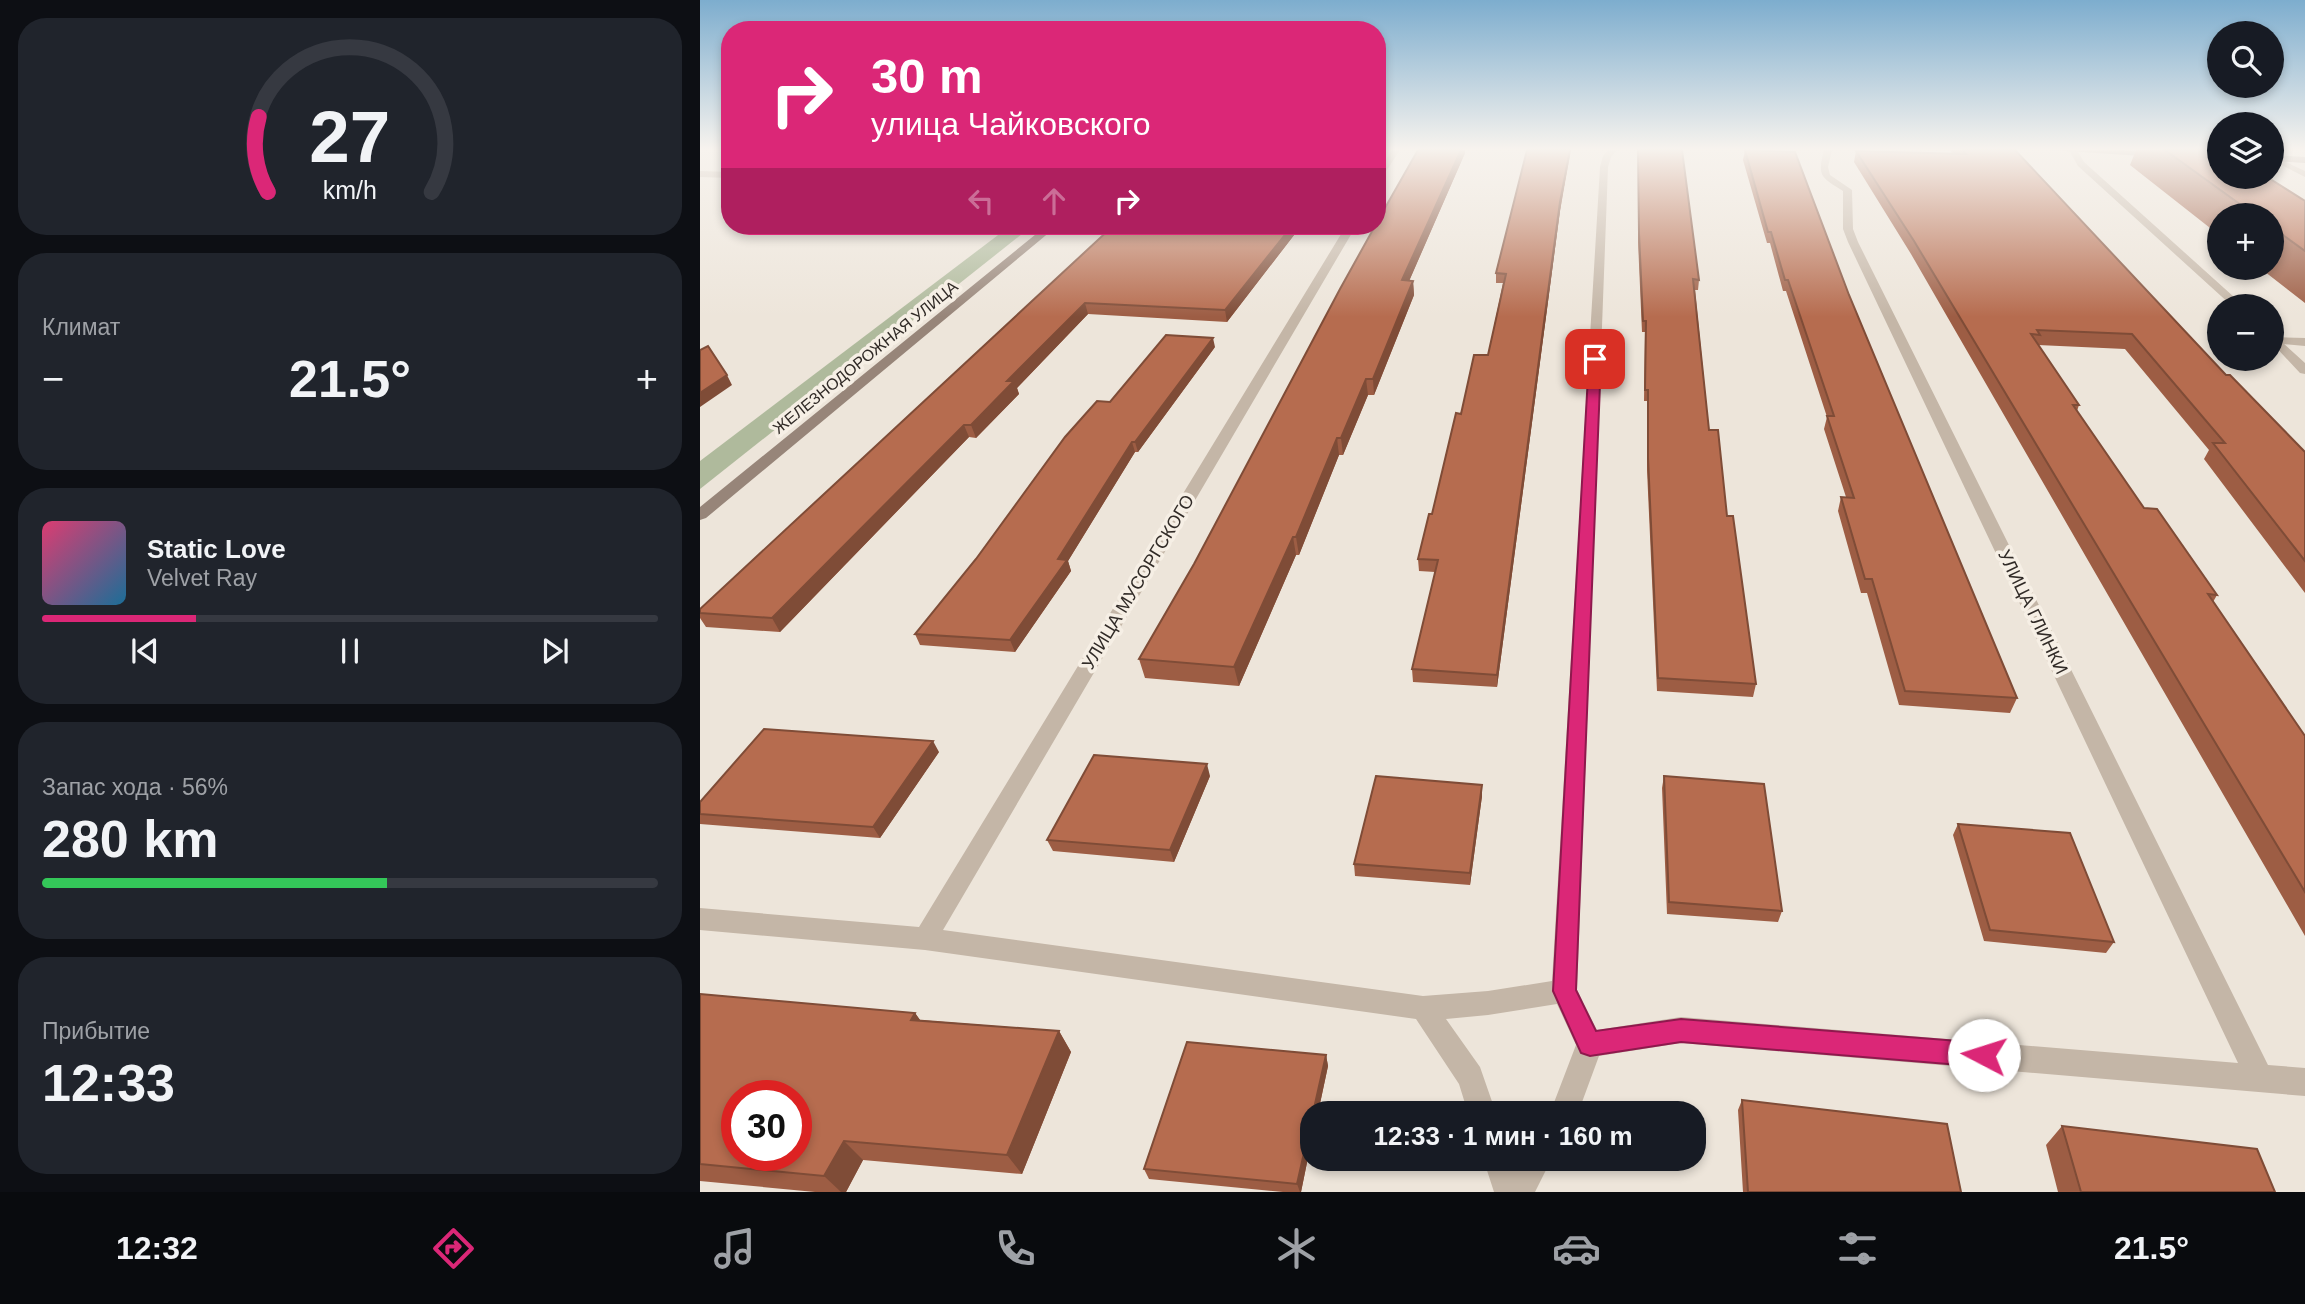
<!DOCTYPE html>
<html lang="ru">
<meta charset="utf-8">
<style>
body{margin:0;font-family:Helvetica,sans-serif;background:#20242c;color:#f1f3f6;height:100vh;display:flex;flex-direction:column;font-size:26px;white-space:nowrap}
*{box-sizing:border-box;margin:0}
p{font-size:23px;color:#9ea1a6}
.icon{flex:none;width:38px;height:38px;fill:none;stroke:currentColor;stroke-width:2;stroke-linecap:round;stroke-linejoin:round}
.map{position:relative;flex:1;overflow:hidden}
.details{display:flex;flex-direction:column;gap:18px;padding:18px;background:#0d0f14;width:700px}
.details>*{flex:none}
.hud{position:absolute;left:21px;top:21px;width:665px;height:214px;border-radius:28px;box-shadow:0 4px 10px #0003;background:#db2777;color:#fff;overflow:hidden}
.buttons{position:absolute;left:1507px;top:21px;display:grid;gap:14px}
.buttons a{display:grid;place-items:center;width:77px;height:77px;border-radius:50%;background:#171b24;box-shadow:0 4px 10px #0003;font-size:35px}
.speed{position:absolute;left:21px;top:1080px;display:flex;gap:14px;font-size:35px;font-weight:700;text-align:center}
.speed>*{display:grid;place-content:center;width:91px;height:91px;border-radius:50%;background:#171b24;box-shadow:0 4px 10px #0003;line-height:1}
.speed .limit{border:10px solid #d22;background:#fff;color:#111}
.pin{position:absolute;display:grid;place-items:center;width:60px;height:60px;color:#fff;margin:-30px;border-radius:14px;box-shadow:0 4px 10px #0006}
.me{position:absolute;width:77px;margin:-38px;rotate:275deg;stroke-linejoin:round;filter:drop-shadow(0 0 5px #0008)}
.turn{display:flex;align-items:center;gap:24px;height:147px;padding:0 35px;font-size:32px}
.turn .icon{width:91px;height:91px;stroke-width:2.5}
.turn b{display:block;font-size:49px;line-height:60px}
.lanes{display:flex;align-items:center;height:66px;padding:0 35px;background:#0003;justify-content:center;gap:35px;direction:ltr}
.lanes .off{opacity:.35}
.big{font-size:52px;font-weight:700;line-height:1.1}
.details .card{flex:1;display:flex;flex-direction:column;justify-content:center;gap:10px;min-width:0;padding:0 24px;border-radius:28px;background:#20242c}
.details .dial{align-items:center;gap:0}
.dial svg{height:182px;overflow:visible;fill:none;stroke:#363941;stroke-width:7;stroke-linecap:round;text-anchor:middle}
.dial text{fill:#f1f3f6;stroke:none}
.song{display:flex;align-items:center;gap:21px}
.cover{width:84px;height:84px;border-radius:10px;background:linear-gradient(135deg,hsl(340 70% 55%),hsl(200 70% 35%))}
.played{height:7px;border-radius:4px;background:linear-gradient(90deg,#db2777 25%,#363941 25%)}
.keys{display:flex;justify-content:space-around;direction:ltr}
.heat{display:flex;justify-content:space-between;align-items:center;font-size:38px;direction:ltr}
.charge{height:10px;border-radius:5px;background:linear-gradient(90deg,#34c759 56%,#363941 0)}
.trip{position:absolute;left:600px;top:1101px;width:406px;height:70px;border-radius:28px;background:#171b24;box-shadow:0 4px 10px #0003;font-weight:700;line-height:70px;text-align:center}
.tab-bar{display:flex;height:112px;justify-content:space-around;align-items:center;background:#090b0e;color:#9ea1a6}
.tab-bar .icon{width:49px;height:49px}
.tab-bar .on{color:#db2777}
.tab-bar b{font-size:32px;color:#f1f3f6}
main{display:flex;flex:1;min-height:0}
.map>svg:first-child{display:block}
.green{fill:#afba9c}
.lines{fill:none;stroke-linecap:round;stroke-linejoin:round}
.lane{fill:#c4b6a7;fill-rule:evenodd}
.street{fill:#c4b6a7;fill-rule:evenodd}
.secondary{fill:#978579;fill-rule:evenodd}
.wall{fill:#9d5d44}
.shaded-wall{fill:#7f4c37}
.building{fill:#b66c4f;stroke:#7f4c37;stroke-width:2;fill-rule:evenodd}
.route{fill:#db2777;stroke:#8e194d;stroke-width:2}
.labels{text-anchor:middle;stroke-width:7;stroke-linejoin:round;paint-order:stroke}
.far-street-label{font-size:16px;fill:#312b27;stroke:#f6efe5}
.street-label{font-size:18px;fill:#312b27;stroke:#f6efe5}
</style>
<main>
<section class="details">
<div class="card dial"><svg viewBox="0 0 100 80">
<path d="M14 69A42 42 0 1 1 86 69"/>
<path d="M14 69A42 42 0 0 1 10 36" stroke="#db2777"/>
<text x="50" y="56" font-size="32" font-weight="700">27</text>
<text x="50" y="72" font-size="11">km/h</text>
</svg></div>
<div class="card"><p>Климат</p>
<div class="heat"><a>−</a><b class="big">21.5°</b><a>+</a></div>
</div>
<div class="card">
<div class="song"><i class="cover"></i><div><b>Static Love</b><p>Velvet Ray</p></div></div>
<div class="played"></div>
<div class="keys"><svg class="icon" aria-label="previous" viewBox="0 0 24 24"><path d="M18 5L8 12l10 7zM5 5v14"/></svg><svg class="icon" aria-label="pause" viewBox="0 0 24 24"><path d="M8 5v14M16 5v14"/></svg><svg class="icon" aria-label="next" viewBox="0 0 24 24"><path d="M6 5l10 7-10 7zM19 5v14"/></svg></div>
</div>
<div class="card"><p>Запас хода · 56%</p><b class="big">280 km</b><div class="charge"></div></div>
<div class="card"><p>Прибытие</p><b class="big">12:33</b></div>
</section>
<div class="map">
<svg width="1605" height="1192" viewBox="0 0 1605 1192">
<rect width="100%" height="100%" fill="#ede5da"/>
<!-- green -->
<path class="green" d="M 310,226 L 332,226 L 0,489 L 0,461 Z"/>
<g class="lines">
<!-- lane -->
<path class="lane" d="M 1572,156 L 1605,171 L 1605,177 L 1572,160 Z
M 0,171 L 30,172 L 30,178 L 0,177 Z
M 1572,337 L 1605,338 L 1605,346 L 1572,343 Z"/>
<!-- street -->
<path class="street" d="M 692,150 L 700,150 L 677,185 L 677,174 Z
M 908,150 L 917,150 L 911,157 L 908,167 L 877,990 L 897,1030 L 981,1017 L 1538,1063 L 1148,242 L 1143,229 L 1143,191 C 1121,177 1117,177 1124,150 L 1132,150 L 1128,167 L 1130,175 L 1152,190 L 1153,229 L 1158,242 L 1568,1065 L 1605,1068 L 1605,1096 L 981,1043 L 899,1056 L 878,1113 L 850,1113 L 876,1045 L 857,1004 L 788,1015 L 746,1019 L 780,1067 L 796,1113 L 768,1113 L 759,1084 L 716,1019 L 225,950 L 0,930 L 0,908 L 219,927 L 646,226 L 656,226 L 243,930 L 723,996 L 788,991 L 852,981 L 900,167 L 903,156 Z
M 1369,150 L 1377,150 L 1384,162 L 1544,306 L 1532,306 L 1378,166 Z
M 1572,333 L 1605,363 L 1605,374 L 1600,373 L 1572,343 Z
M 783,1158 L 812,1158 L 816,1169 L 822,1158 L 852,1158 L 835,1192 L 794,1192 Z"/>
<!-- secondary -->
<path class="secondary" d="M 1349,150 L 1424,150 L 1462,154 L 1458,157 Z
M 1572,155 L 1605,157 L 1605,163 L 1572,161 Z
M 346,226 L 357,226 L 6,518 L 0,520 L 0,507 Z"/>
</g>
<!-- wall -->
<path class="wall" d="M 718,150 L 765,150 L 765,153 L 709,281 L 713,281 L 714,295 L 674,395 L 668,395 L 643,455 L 639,455 L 599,555 L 596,555 L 539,686 L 445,678 L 439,659 L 494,564 Z
M 938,150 L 999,280 L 998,290 L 995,290 L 1009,430 L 1027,516 L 1056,684 L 1053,697 L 957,691 L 947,470 L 947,401 L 944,401 L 945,332 L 942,332 L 938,242 Z
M 1045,150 L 1149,295 L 1317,698 L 1310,713 L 1199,705 L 1167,593 L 1161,593 L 1138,511 L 1141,497 L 1146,497 L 1124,429 L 1127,417 L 1086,291 L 1083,291 L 1070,243 L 1067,243 L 1043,160 Z
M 1250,150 L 1315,150 L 1526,375 L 1605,452 L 1605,593 L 1504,459 L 1509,450 L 1425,349 L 1338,345 L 1379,405 L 1377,411 L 1444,508 L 1517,595 L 1513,602 L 1605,736 L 1605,936 L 1211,254 L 1154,162 L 1156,151 L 1253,154 Z
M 1436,150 L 1519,150 L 1605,201 L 1605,303 L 1560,268 L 1572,268 L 1572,215 L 1519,215 L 1519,235 L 1430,165 Z
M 870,155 L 860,211 L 797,687 L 713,682 L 712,669 L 735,572 L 719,571 L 718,559 L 732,514 L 761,414 L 788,355 L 803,283 L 796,283 L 796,273 Z
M 413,226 L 601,226 L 527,322 L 388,314 L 317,388 L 319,394 L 276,438 L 269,437 L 80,632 L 6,627 L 0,618 L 0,609 Z
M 515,347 L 438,452 L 435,452 L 368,561 L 371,571 L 315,652 L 220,645 L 215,634 L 410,402 Z
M 239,752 L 180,838 L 0,824 L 0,802 Z
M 510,776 L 474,862 L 353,851 L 347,840 Z
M 964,776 L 1082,911 L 1078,922 L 967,914 L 962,788 Z
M 782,785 L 782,796 L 770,885 L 655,876 L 654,864 Z
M 1258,824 L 1414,942 L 1406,953 L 1284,941 L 1253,835 Z
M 0,994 L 215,1013 L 220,1020 L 359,1031 L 371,1052 L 322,1174 L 163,1160 L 146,1192 L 115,1192 L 0,1181 Z
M 626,1055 L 628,1066 L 618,1113 L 612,1113 L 612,1138 L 601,1192 L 583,1192 L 449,1179 L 444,1169 Z
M 1042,1100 L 1261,1192 L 1043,1192 L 1038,1110 Z
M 1362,1126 L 1575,1192 L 1358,1192 L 1346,1145 Z"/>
<!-- shaded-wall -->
<path class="shaded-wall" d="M 761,150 L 765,150 L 765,153 L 703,295 L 702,280 Z
M 870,150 L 860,211 L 797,687 L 797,675 L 860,202 Z
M 592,226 L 601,226 L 527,322 L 525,310 Z
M 713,281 L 714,295 L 674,395 L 673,379 Z
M 385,303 L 388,314 L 317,388 L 319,394 L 276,438 L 271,425 L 307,381 Z
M 513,338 L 515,347 L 438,452 L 435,442 Z
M 27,375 L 32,385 L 0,407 L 0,393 Z
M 666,379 L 668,395 L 643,455 L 641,438 Z
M 264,425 L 269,437 L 80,632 L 72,618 Z
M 637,438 L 639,455 L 599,555 L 596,537 Z
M 432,442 L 435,452 L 368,561 L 371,571 L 315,652 L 310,640 L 358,559 Z
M 593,537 L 596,555 L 539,686 L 534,667 Z
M 233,741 L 239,752 L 180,838 L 173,827 Z
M 507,764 L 510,776 L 474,862 L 470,850 Z
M 782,785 L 782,796 L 770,885 L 770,873 Z
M 215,1013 L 230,1034 L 211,1020 Z
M 359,1031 L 371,1052 L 322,1174 L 307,1155 Z
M 626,1055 L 628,1066 L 618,1113 L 613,1113 Z
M 612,1115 L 612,1138 L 601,1192 L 600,1192 L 597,1184 Z
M 144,1141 L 163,1160 L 146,1192 L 141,1192 L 124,1176 Z"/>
<!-- building -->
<path class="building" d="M 718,150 L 761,150 L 702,280 L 713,281 L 673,379 L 666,379 L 641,438 L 637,438 L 596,537 L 593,537 L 534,667 L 439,659 L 494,564 L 640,289 L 675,226 L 677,226 L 677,222 Z
M 827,150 L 870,150 L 860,202 L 797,675 L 712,669 L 738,560 L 718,559 L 729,514 L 732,514 L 756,413 L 761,414 L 774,355 L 788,355 L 806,274 L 796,273 Z
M 938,150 L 982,150 L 999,280 L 993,279 L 1009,430 L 1018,430 L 1027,516 L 1033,516 L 1056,684 L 958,678 L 948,458 L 948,390 L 945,390 L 946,321 L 943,321 L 939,233 Z
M 1045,150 L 1095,152 L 1149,295 L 1317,698 L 1205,691 L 1172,579 L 1165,579 L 1141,497 L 1154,498 L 1127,416 L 1134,416 L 1088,280 L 1085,280 L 1071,232 L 1068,232 Z
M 1263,150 L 1315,150 L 1526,375 L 1530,375 L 1605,452 L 1605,561 L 1513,443 L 1525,443 L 1432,334 L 1337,330 L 1340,335 L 1331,334 L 1379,405 L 1373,405 L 1444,508 L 1457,509 L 1517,595 L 1508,594 L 1605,736 L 1605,892 L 1214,241 L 1156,151 L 1266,154 Z
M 1465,150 L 1519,150 L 1519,177 L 1567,177 L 1605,201 L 1605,251 L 1572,227 L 1572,215 L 1555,215 Z
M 413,226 L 592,226 L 525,310 L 385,303 L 307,381 L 314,381 L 271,425 L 264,425 L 72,618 L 0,613 L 0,609 Z
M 466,335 L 513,338 L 435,442 L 432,442 L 358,559 L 367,560 L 310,640 L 215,634 L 276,559 L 365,437 L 397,401 L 410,402 Z
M 8,346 L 27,375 L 0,393 L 0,350 Z
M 64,729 L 233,741 L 173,827 L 0,814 L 0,802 Z
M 394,755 L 507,764 L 470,850 L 347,840 Z
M 676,776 L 782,785 L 770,873 L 654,864 Z
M 964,776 L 1064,784 L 1082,911 L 969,902 Z
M 1258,824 L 1370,833 L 1414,942 L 1290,930 Z
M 0,994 L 215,1013 L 211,1020 L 359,1031 L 307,1155 L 144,1141 L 124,1176 L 0,1164 ZM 37,1096 L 96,1096 L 96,1155 L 37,1155 Z
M 487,1042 L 626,1055 L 597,1184 L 444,1169 Z
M 1042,1100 L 1247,1124 L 1261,1192 L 1048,1192 Z
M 1362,1126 L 1557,1149 L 1575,1192 L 1381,1192 Z"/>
<!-- sky -->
<linearGradient id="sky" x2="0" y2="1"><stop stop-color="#7dadce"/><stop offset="0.47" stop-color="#f7f3ee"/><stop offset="1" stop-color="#f7f3ee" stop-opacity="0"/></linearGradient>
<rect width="1605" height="317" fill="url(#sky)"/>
<!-- route -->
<path class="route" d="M 895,356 L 901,359 L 876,990 L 896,1031 L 981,1019 L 1284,1043 L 1293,1046 L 1296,1055 L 1293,1064 L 1284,1067 L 981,1042 L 890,1056 L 881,1053 L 853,991 L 889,359 Z"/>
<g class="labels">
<!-- far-street labels -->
<g class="far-street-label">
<text transform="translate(165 357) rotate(-39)" y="6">ЖЕЛЕЗНОДОРОЖНАЯ УЛИЦА</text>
</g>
<!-- street labels -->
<g class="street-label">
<text transform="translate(438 582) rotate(-59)" y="6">УЛИЦА МУСОРГСКОГО</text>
<text transform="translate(1333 612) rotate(64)" y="6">УЛИЦА ГЛИНКИ</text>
</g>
</g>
</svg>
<div class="buttons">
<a><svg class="icon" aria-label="search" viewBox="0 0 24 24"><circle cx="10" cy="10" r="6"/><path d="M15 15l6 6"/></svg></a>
<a><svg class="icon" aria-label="layers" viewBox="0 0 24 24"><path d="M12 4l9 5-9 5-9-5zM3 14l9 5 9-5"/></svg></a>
<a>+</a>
<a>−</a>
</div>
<div class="speed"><div class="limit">30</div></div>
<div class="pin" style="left:895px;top:359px;background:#d93025"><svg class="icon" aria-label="arrive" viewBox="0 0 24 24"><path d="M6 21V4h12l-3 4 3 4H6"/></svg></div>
<svg class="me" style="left:1284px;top:1055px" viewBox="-20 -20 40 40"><circle r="19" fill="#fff"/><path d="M0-13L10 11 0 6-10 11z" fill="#db2777"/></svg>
<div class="trip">12:33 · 1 мин · 160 m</div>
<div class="hud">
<div class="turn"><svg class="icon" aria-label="right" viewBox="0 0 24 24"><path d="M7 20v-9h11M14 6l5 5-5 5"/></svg><div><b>30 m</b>улица Чайковского</div></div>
<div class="lanes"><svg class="icon off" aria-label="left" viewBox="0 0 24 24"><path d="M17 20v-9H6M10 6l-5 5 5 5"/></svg><svg class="icon off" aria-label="ahead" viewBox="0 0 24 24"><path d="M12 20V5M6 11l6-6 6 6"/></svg><svg class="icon" aria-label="right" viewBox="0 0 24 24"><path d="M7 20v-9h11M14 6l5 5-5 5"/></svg></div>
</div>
</div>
</main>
<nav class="tab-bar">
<b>12:32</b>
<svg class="icon on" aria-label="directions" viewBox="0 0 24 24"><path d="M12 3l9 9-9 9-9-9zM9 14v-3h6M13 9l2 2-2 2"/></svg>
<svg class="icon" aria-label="music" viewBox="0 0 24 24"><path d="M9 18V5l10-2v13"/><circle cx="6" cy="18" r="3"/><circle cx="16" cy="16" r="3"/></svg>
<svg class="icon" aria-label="phone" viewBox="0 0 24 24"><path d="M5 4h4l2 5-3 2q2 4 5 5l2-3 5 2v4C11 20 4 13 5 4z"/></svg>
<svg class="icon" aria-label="climate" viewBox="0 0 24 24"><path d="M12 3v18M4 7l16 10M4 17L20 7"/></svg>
<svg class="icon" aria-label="car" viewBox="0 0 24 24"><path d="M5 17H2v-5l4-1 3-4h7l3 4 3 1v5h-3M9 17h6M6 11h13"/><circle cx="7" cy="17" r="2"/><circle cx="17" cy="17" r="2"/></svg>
<svg class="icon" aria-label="filters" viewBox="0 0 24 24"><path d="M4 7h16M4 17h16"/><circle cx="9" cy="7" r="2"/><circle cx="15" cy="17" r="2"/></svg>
<b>21.5°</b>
</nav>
